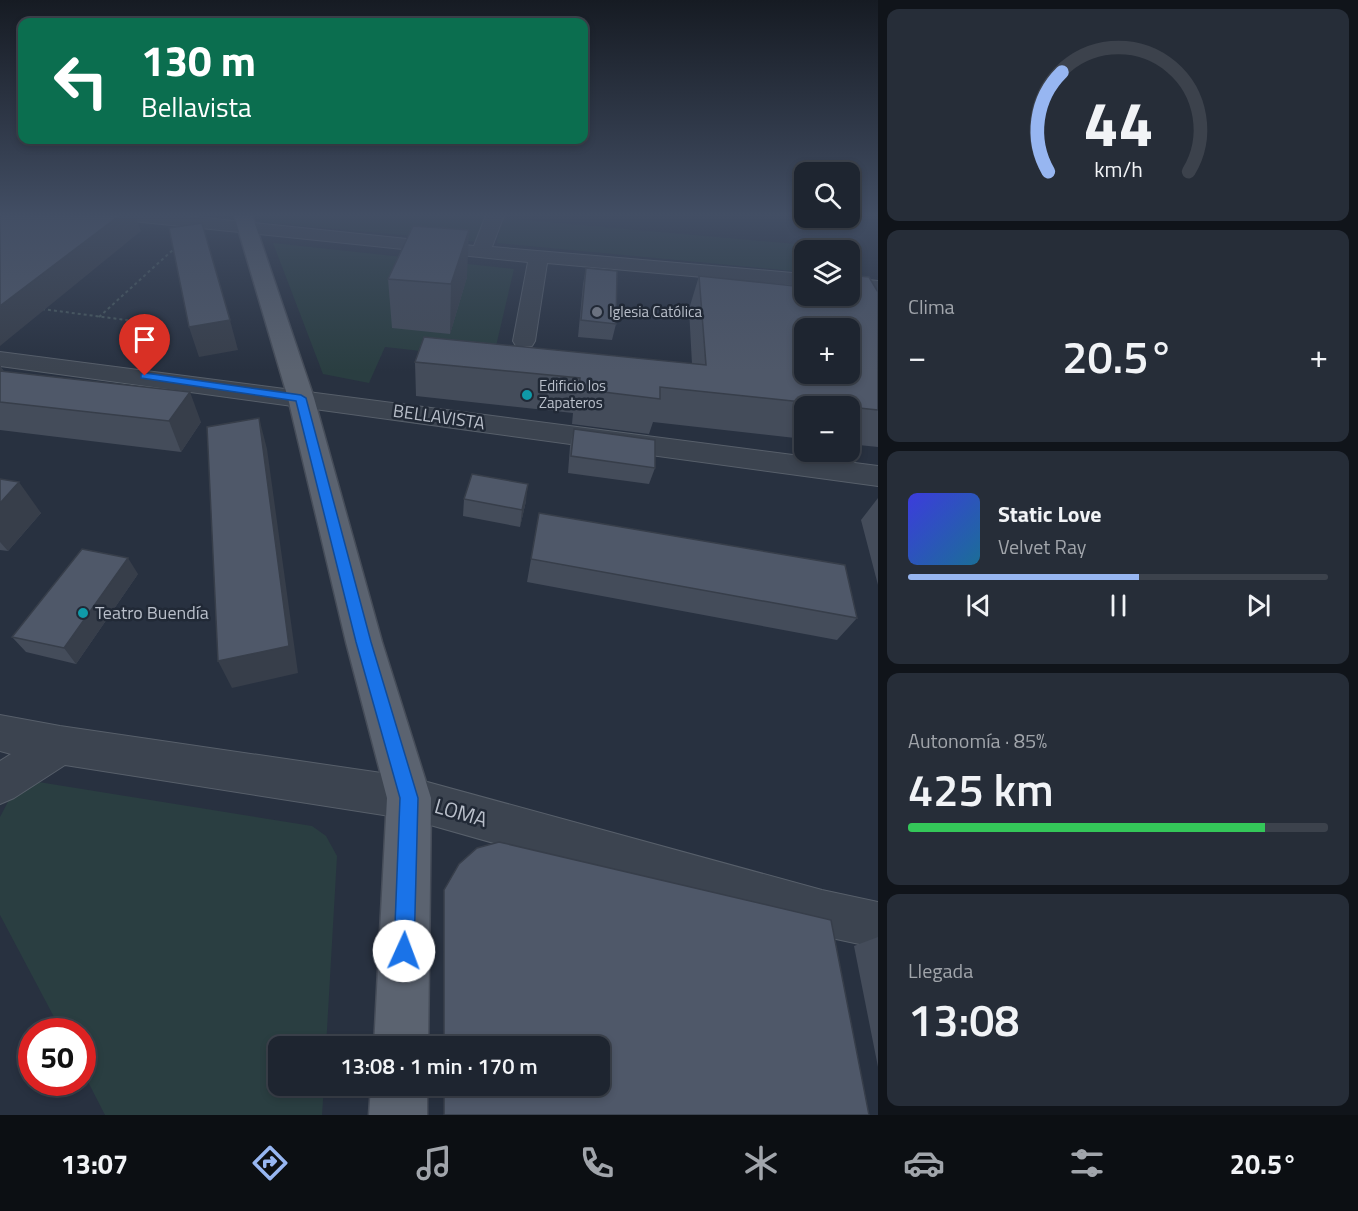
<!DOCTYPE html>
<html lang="es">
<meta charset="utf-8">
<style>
body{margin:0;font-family:"Titillium Web",sans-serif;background:#262d38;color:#f1f3f6;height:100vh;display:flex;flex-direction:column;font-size:22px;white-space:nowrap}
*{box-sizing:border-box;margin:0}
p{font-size:20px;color:#a1a5ab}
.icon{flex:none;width:33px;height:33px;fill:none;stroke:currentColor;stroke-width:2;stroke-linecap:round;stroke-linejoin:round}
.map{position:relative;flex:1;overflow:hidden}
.sheet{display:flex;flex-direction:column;gap:9px;padding:9px;background:#10141a;width:480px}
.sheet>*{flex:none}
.guide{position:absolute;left:18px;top:18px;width:570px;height:126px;border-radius:12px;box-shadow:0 3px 9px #0003,0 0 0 2px #3c424c;background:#0b6e4f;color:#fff;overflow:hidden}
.controls{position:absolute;left:794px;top:162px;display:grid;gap:12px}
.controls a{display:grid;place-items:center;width:66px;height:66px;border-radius:12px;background:#1e2530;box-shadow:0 3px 9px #0003,0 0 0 2px #3c424c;font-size:30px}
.speed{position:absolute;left:18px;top:1018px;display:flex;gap:12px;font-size:30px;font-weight:700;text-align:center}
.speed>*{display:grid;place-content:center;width:78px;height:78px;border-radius:50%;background:#1e2530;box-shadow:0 3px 9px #0003,0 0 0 2px #3c424c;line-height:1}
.speed .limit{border:9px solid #d22;background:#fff;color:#111}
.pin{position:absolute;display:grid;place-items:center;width:51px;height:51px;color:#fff;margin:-62px -26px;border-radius:50% 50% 50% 0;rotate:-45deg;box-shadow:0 0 6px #0007}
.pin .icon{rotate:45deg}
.me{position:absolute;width:66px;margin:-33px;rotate:2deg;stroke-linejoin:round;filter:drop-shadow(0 0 4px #0008)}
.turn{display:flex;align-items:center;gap:21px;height:126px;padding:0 24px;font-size:27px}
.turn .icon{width:78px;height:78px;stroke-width:2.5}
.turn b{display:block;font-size:42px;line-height:51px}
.big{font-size:45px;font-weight:600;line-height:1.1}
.sheet .widget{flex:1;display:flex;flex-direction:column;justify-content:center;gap:9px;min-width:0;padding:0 21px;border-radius:12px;background:#262d38}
.sheet .dial{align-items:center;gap:0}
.dial svg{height:156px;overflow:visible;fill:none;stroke:#3c424c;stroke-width:7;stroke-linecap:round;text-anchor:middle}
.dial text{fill:#f1f3f6;stroke:none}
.song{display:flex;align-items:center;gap:18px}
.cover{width:72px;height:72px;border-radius:9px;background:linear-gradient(135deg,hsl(240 70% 55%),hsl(200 70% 35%))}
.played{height:6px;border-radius:3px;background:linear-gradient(90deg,#97b6f1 55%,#3c424c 55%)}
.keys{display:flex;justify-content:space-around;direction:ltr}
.heat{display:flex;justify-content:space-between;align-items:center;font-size:33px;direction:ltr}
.charge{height:9px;border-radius:4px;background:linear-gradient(90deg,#34c759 85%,#3c424c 0)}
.trip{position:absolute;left:268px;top:1036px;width:342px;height:60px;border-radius:12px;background:#1e2530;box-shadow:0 3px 9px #0003,0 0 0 2px #3c424c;font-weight:600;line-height:60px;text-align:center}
.menu{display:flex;height:96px;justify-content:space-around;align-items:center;background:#0c0f13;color:#a1a5ab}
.menu .icon{width:42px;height:42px}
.menu .active{color:#97b6f1}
.menu b{font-size:27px;color:#f1f3f6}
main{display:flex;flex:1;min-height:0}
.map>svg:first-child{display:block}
.green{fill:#2a3e41}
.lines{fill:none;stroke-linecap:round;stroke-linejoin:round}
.minor-casing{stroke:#575f6a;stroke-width:2}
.major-casing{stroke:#464d59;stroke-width:3}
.path-far1{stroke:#495a5e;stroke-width:2;stroke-dasharray:3 3;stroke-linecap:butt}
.path{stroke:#495a5e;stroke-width:3;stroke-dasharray:4 4;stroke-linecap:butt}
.minor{fill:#3c4450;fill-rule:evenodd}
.major{fill:#5b6370;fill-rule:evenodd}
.wall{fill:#444c5a}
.shaded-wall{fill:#373e4a}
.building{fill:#4f5869;stroke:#373e4a;stroke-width:1.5;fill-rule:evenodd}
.route{fill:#1a73e8;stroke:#114b97;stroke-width:1.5}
.worship-dot{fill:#6b7280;stroke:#212936;stroke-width:2}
.culture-dot{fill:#0f9aa8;stroke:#212936;stroke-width:2}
.labels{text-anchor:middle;stroke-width:5;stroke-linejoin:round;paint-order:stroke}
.far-poi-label{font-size:15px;fill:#b9bfca;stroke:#212936;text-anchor:start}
.street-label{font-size:18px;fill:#b9bfca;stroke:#212936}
.poi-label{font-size:18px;fill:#b9bfca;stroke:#212936;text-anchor:start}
.near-street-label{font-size:21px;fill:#b9bfca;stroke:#212936}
</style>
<main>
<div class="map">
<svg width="878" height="1115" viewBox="0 0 878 1115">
<rect width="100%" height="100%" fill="#283140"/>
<!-- green -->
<path class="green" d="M 260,215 L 491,215 L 479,242 L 260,222 Z
M 502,218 L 796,244 L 803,272 L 497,243 Z
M 273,243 L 514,269 L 493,359 L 385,347 L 369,383 L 323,374 Z
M 20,779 L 312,826 L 326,836 L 337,856 L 326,1047 L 279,1047 L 279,1086 L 324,1086 L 322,1115 L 105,1115 L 83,1072 L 82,1032 L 62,1032 L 0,915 L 0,817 Z"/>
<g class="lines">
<defs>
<path id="minor" d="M 115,215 L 176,215 L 474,246 L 486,215 L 504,215 L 492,247 L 804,274 L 804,286 L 547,263 L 535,341 L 532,346 L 516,346 L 513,341 L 528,262 L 123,220 Z
M 849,278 L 878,281 L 878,293 L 849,290 Z
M 0,352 L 878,466 L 878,486 L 0,366 Z
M 0,715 L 60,726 L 409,777 L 822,890 L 878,902 L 878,948 L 822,936 L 409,819 L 65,765 L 14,798 L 0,804 L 0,761 L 11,754 L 0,751 Z"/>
<path id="major" d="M 234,215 L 252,215 L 314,398 L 382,642 L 431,798 L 428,1047 L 374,1047 L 387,798 L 346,642 L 288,398 Z
M 371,1086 L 427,1086 L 427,1115 L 369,1115 Z"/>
</defs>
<!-- minor casing -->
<use href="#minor" class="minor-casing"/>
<!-- major casing -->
<use href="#major" class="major-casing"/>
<!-- path-far1 -->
<path class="path-far1" d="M 42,309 L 149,323
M 99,317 L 176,247"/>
<!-- path -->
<path class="path" d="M 138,322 L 160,325 L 139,353"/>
<!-- minor -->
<use href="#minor" class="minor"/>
<!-- major -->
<use href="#major" class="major"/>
</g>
<!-- wall -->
<path class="wall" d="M 586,268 L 616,324 L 612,340 L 578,337 L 583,284 Z
M 699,276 L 804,296 L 878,292 L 878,447 L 849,444 L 849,406 L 804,406 L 804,439 L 653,422 L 649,434 L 572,424 L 573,413 L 416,396 L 415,362 L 692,364 L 689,309 Z
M 467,277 L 450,334 L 392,328 L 388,279 Z
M 0,365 L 4,372 L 201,422 L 181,452 L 0,430 Z
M 574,429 L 655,468 L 649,484 L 568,473 L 570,446 Z
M 0,479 L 41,513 L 8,551 L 0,550 Z
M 878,498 L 878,585 L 861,520 Z
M 464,499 L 526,501 L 520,527 L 463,516 Z
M 539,513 L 857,618 L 837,640 L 527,582 Z
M 138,574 L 76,664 L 26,652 L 12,637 Z
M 878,937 L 878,1067 L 854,946 Z"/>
<!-- shaded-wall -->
<path class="shaded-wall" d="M 120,215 L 135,215 L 141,231 L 0,346 L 0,306 Z
M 469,230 L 467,277 L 450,334 L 451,284 Z
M 230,320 L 238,350 L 199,357 L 189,327 Z
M 0,365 L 16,392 L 0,389 Z
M 190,392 L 201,422 L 181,452 L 169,421 Z
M 259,418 L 267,449 L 298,673 L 232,688 L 218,661 Z
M 19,482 L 41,513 L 8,551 L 0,542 L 0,503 Z
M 528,484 L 526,501 L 520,527 L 522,510 Z
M 128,558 L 138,574 L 76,664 L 64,648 Z"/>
<!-- building -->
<path class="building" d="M 0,215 L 120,215 L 0,306 Z
M 202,223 L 230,320 L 189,327 L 169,228 Z
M 413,226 L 469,230 L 451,284 L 388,279 Z
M 586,268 L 617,271 L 616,324 L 581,320 Z
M 849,275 L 869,277 L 878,292 L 878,410 L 660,387 L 660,399 L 579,389 L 580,378 L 415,362 L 424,337 L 706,365 L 699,276 L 804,287 L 804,296 L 849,296 ZM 804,328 L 849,328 L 849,374 L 804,374 Z
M 0,371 L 190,392 L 169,421 L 0,402 Z
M 259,418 L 289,646 L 218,661 L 207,427 Z
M 574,429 L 655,440 L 655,468 L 571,456 Z
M 472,474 L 528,484 L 522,510 L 464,499 Z
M 0,479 L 19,482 L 0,503 Z
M 539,513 L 845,565 L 857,618 L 531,559 Z
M 82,549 L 128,558 L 64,648 L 12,637 Z
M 499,842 L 831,920 L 869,1115 L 444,1115 L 444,1086 L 600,1086 L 600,1047 L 444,1047 L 444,890 L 459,864 L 477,848 Z"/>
<!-- sky -->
<linearGradient id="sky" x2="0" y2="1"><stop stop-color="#161b23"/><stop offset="0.58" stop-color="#424e64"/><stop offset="1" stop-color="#424e64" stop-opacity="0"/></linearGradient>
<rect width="878" height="371" fill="url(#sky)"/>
<!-- route -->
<path class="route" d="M 145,373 L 301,395 L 306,398 L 371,642 L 418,798 L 414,951 L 411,959 L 404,962 L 397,959 L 394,951 L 400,798 L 356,642 L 296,401 L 141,378 L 141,374 Z"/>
<!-- markers -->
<circle class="worship-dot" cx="597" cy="312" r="6"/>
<g class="culture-dot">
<circle cx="527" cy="395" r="6"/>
<circle cx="83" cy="613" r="6"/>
</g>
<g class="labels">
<!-- far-poi labels -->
<g class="far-poi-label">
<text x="609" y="317">Iglesia Católica</text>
<text x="539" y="391">Edificio los<tspan x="539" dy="17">Zapateros</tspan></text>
</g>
<!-- street labels -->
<g class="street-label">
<text transform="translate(439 417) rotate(8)" y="6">BELLAVISTA</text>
</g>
<!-- poi labels -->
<g class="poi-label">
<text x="95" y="619">Teatro Buendía</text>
</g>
<!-- near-street labels -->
<g class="near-street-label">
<text transform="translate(461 813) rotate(16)" y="7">LOMA</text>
</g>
</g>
</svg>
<div class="controls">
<a><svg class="icon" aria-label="search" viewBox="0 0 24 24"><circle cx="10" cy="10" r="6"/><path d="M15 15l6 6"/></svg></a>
<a><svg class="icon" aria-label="layers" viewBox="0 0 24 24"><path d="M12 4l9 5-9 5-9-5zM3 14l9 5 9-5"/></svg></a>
<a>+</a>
<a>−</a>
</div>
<div class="speed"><div class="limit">50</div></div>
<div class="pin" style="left:145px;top:376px;background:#d93025"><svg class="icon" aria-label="arrive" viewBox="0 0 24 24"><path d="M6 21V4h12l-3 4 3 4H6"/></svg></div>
<svg class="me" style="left:404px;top:951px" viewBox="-20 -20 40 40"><circle r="19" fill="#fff"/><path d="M0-13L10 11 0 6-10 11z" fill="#1a73e8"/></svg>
<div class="trip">13:08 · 1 min · 170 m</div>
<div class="guide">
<div class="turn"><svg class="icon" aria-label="left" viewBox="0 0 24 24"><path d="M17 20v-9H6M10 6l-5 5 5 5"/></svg><div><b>130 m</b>Bellavista</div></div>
</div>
</div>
<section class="sheet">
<div class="widget dial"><svg viewBox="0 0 100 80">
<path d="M14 69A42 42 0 1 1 86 69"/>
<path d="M14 69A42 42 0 0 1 21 18" stroke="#97b6f1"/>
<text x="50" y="56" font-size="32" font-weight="700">44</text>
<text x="50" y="72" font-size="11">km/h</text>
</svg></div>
<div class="widget"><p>Clima</p>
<div class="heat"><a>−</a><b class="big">20.5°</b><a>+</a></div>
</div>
<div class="widget">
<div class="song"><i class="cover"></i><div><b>Static Love</b><p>Velvet Ray</p></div></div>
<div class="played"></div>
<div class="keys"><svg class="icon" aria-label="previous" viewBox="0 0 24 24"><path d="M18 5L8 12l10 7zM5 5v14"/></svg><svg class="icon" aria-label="pause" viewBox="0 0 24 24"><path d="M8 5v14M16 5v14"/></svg><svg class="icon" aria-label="next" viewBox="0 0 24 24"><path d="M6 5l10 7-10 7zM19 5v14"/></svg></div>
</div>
<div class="widget"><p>Autonomía · 85%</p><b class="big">425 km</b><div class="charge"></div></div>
<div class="widget"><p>Llegada</p><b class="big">13:08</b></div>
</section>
</main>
<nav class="menu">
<b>13:07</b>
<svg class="icon active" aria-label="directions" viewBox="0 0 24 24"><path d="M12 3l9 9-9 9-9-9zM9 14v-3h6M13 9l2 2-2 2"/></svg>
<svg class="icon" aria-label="music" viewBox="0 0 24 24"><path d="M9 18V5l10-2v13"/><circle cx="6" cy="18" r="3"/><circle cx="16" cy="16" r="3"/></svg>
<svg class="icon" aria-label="phone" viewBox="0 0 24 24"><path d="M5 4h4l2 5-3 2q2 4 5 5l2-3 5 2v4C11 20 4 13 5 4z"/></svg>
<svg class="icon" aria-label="climate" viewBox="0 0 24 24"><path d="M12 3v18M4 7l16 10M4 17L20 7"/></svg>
<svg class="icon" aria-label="car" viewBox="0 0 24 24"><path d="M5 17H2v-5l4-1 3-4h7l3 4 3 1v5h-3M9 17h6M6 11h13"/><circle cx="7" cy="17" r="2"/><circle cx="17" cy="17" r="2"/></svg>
<svg class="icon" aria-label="filters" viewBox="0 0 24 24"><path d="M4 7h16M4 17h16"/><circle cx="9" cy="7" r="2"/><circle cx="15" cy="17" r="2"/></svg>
<b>20.5°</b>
</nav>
